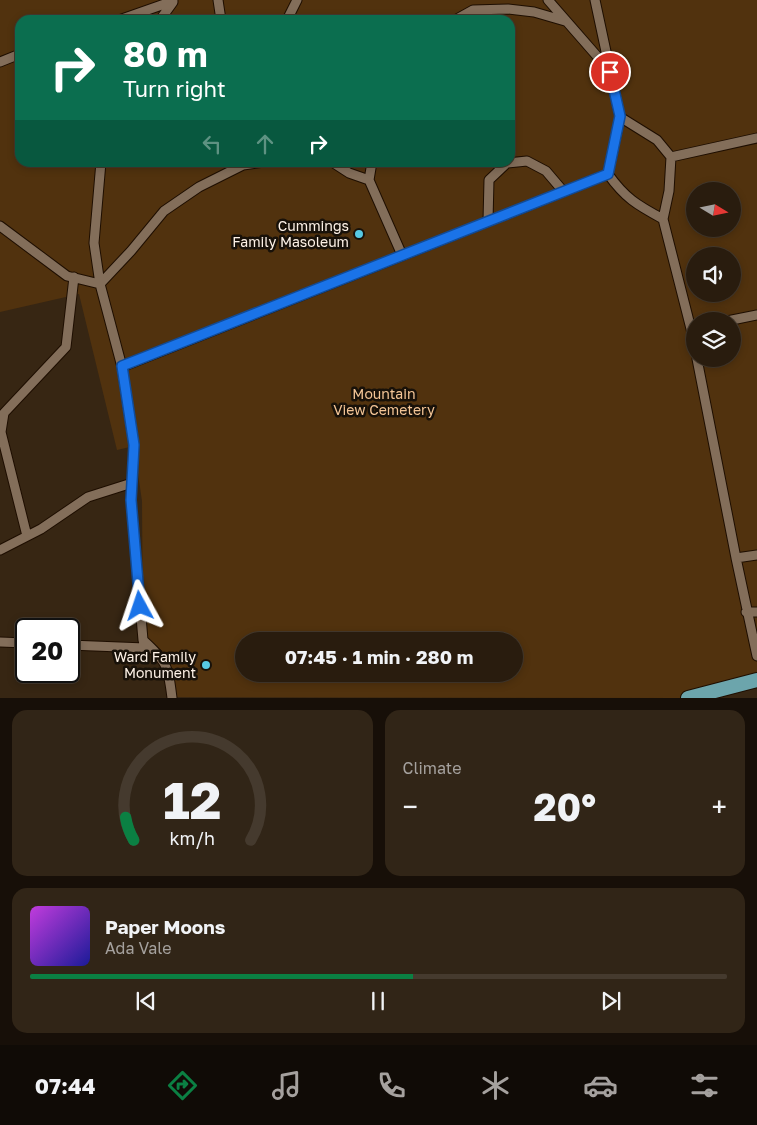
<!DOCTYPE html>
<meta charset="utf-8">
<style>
body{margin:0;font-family:"Golos Text",sans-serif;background:#312517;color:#f1f3f6;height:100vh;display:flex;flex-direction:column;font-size:19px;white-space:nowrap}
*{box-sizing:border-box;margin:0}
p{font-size:16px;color:#a5a19e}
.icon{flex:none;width:28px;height:28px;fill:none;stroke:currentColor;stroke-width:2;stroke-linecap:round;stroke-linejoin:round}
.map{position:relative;height:698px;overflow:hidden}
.drawer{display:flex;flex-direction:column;gap:12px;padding:12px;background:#170f08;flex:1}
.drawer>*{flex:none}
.hud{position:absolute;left:15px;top:15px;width:500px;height:152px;border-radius:15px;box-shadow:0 2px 8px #0003,0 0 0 1px #453a2e;background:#0b6e4f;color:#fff;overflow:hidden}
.needle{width:32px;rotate:100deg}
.controls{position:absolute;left:686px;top:182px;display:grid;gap:10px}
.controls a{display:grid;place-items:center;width:55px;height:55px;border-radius:50%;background:#291c0e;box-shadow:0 2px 8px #0003,0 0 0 1px #453a2e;font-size:25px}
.speed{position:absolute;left:15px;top:618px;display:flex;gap:10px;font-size:25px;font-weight:700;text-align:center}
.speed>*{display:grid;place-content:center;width:65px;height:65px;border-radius:50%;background:#291c0e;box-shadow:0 2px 8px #0003,0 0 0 1px #453a2e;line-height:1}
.speed .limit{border:2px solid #111;border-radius:8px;background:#fff;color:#111}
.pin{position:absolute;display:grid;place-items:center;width:42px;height:42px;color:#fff;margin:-21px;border:2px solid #fff;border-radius:50%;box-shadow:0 1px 5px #0007}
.me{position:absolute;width:55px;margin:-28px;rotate:355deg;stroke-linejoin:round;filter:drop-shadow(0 0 4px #0008)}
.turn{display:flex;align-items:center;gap:18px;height:105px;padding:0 25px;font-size:22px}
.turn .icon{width:65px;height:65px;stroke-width:2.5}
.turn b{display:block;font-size:35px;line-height:42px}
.lanes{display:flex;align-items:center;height:48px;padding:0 25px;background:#0003;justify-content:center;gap:25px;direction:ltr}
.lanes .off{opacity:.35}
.big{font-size:38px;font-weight:700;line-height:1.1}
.drawer .tile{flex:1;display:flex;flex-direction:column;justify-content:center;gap:8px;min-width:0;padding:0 18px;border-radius:15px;background:#312517}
.drawer .dial{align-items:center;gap:0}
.dial svg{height:130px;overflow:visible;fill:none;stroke:#453a2e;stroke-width:7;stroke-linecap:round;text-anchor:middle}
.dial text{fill:#f1f3f6;stroke:none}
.song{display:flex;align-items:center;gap:15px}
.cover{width:60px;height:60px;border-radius:8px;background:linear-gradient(135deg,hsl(290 70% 55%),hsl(240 70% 35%))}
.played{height:5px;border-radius:2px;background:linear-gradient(90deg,#0b8043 55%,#453a2e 55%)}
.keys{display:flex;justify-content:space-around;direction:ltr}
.heat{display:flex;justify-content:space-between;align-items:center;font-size:28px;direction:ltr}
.drawer .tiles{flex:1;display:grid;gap:12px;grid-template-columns:1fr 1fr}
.tile:last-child{grid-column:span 2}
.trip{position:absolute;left:235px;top:632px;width:288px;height:50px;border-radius:25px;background:#291c0e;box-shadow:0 2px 8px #0003,0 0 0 1px #453a2e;font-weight:700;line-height:50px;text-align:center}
.dock{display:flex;height:80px;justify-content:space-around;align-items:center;background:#100b06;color:#a5a19e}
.dock .icon{width:35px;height:35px}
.dock .active{color:#0b8043}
.dock b{font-size:22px;color:#f1f3f6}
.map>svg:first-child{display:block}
.green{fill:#51320e;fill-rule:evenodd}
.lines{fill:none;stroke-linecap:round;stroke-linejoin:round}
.service-casing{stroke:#1e0e00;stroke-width:11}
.primary-casing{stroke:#1e0e00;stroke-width:16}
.service{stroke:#836e5a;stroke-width:9}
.primary{stroke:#6ca5ac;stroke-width:14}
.route-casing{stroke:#114b97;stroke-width:12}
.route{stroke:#1a73e8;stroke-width:9}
.poi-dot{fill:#57c9e3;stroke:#181109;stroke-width:2}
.labels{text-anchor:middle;stroke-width:5;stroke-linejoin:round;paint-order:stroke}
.poi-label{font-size:14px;fill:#fef2e7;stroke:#181109;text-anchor:end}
.park-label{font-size:14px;fill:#f4c596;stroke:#181109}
</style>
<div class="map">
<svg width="757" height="698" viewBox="0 0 757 698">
<rect width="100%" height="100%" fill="#372613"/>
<!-- green -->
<path class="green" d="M 0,0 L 757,0 L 757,680 L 688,698 L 172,697 L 169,673 L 143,640 L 142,501 L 134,446 L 117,450 L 79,294 L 0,312 ZM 20,20 L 510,20 L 510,162 L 20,162 ZM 695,191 L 732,191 L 732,229 L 695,229 ZM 695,256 L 732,256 L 732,294 L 695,294 ZM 695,321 L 732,321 L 732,359 L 695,359 ZM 244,641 L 514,641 L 514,674 L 244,674 Z"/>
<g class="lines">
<defs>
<path id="service" d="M 218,0 L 221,20
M 548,0 L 610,71
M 595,0 L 620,117 L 608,174 C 625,198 637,205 663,219 L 669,191 L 671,157 L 657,140 L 620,117
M 119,20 L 173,1
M 160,20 L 173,2
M 287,20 L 297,0
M 455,20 L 473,10 L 508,9 L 534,12 L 565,21
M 0,62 L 20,54
M 671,157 L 757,138
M 101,162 L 94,243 L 100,284 L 122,367
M 332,162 L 349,173 L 369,180
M 372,162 L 369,180 L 402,255
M 663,219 L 691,329
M 488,221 L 489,180 L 507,163 L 527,161 L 546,171 L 563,191
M 0,226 L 67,276 L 100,284
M 100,284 L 131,251 L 164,211 L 199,187 L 243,165 L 264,162
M 727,321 L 757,315
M 695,328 L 691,329 L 695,349
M 697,359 L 736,558
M 27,536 L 1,432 L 4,413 L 66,347 L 74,277
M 0,550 L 41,529 L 88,497 L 132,483
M 757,555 L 736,558 L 757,656
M 746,612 L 757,612
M 0,642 L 26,643
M 69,645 L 145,648 L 143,640
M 172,698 C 168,665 167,662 143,640 L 131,500 L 134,445 L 122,367 L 608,174"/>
<path id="primary" d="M 688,698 L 757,680"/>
</defs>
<!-- service casing -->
<use href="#service" class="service-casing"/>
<!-- primary casing -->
<use href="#primary" class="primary-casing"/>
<!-- service -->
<use href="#service" class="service"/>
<!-- primary -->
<use href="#primary" class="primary"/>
</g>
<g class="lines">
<defs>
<path id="route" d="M 140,606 L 131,500 L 134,445 L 122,366 L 608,174 L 620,116 L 610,72"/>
</defs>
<!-- route casing -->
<use href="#route" class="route-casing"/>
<!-- route -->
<use href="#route" class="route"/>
</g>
<!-- markers -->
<g class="poi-dot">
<circle cx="359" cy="234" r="5"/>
<circle cx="206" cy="665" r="5"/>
</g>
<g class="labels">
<!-- poi labels -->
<g class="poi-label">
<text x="349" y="231">Cummings<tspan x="349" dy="16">Family Masoleum</tspan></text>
<text x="196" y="662">Ward Family<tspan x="196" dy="16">Monument</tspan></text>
</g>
<!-- park labels -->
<g class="park-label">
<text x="384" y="399">Mountain<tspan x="384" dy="16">View Cemetery</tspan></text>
</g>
</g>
</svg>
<div class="controls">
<a><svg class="needle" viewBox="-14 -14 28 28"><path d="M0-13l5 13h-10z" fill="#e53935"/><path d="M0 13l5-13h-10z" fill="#a5a19e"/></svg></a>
<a><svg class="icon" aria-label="sound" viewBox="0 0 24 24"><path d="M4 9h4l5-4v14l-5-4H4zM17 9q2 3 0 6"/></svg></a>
<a><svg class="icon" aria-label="layers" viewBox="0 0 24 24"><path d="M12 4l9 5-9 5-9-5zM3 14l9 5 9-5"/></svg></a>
</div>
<div class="speed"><div class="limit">20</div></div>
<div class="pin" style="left:610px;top:72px;background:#d93025"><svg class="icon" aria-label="arrive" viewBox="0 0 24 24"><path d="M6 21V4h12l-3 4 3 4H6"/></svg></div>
<svg class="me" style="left:140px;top:606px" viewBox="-20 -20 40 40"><path d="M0-17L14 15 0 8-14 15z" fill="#1a73e8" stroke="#fff" stroke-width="4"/></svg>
<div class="trip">07:45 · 1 min · 280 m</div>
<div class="hud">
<div class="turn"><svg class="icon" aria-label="right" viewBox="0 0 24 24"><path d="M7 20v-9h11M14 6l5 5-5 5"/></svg><div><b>80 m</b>Turn right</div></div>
<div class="lanes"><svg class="icon off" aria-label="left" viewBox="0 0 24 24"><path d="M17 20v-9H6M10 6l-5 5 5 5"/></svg><svg class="icon off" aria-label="ahead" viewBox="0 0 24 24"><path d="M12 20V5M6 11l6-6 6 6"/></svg><svg class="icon" aria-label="right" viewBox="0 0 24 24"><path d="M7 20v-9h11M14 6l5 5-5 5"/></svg></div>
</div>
</div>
<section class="drawer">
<div class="tiles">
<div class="tile dial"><svg viewBox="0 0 100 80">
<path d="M14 69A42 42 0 1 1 86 69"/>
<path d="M14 69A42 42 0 0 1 9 55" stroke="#0b8043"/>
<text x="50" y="56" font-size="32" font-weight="700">12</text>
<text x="50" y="72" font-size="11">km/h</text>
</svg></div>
<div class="tile"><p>Climate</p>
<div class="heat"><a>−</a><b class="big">20°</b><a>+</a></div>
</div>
<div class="tile">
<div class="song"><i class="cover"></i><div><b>Paper Moons</b><p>Ada Vale</p></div></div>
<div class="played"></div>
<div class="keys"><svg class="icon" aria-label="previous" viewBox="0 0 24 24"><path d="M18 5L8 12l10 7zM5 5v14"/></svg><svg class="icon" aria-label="pause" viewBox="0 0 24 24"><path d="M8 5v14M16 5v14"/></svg><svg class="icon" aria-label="next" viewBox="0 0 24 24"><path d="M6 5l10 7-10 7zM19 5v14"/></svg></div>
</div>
</div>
</section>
<nav class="dock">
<b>07:44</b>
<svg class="icon active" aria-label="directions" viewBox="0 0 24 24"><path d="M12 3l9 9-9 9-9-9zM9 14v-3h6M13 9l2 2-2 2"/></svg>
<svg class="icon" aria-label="music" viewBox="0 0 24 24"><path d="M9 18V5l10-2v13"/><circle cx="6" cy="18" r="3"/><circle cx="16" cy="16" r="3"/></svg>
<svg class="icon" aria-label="phone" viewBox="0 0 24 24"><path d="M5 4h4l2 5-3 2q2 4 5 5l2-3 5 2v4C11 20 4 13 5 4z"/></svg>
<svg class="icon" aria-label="climate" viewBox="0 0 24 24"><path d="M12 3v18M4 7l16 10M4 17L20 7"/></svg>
<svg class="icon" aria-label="car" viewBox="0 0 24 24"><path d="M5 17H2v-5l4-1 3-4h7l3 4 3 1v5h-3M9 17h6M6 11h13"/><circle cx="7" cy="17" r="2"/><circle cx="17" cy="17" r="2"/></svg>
<svg class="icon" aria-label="filters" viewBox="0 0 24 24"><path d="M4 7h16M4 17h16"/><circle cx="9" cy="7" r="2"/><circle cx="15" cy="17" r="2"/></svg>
</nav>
